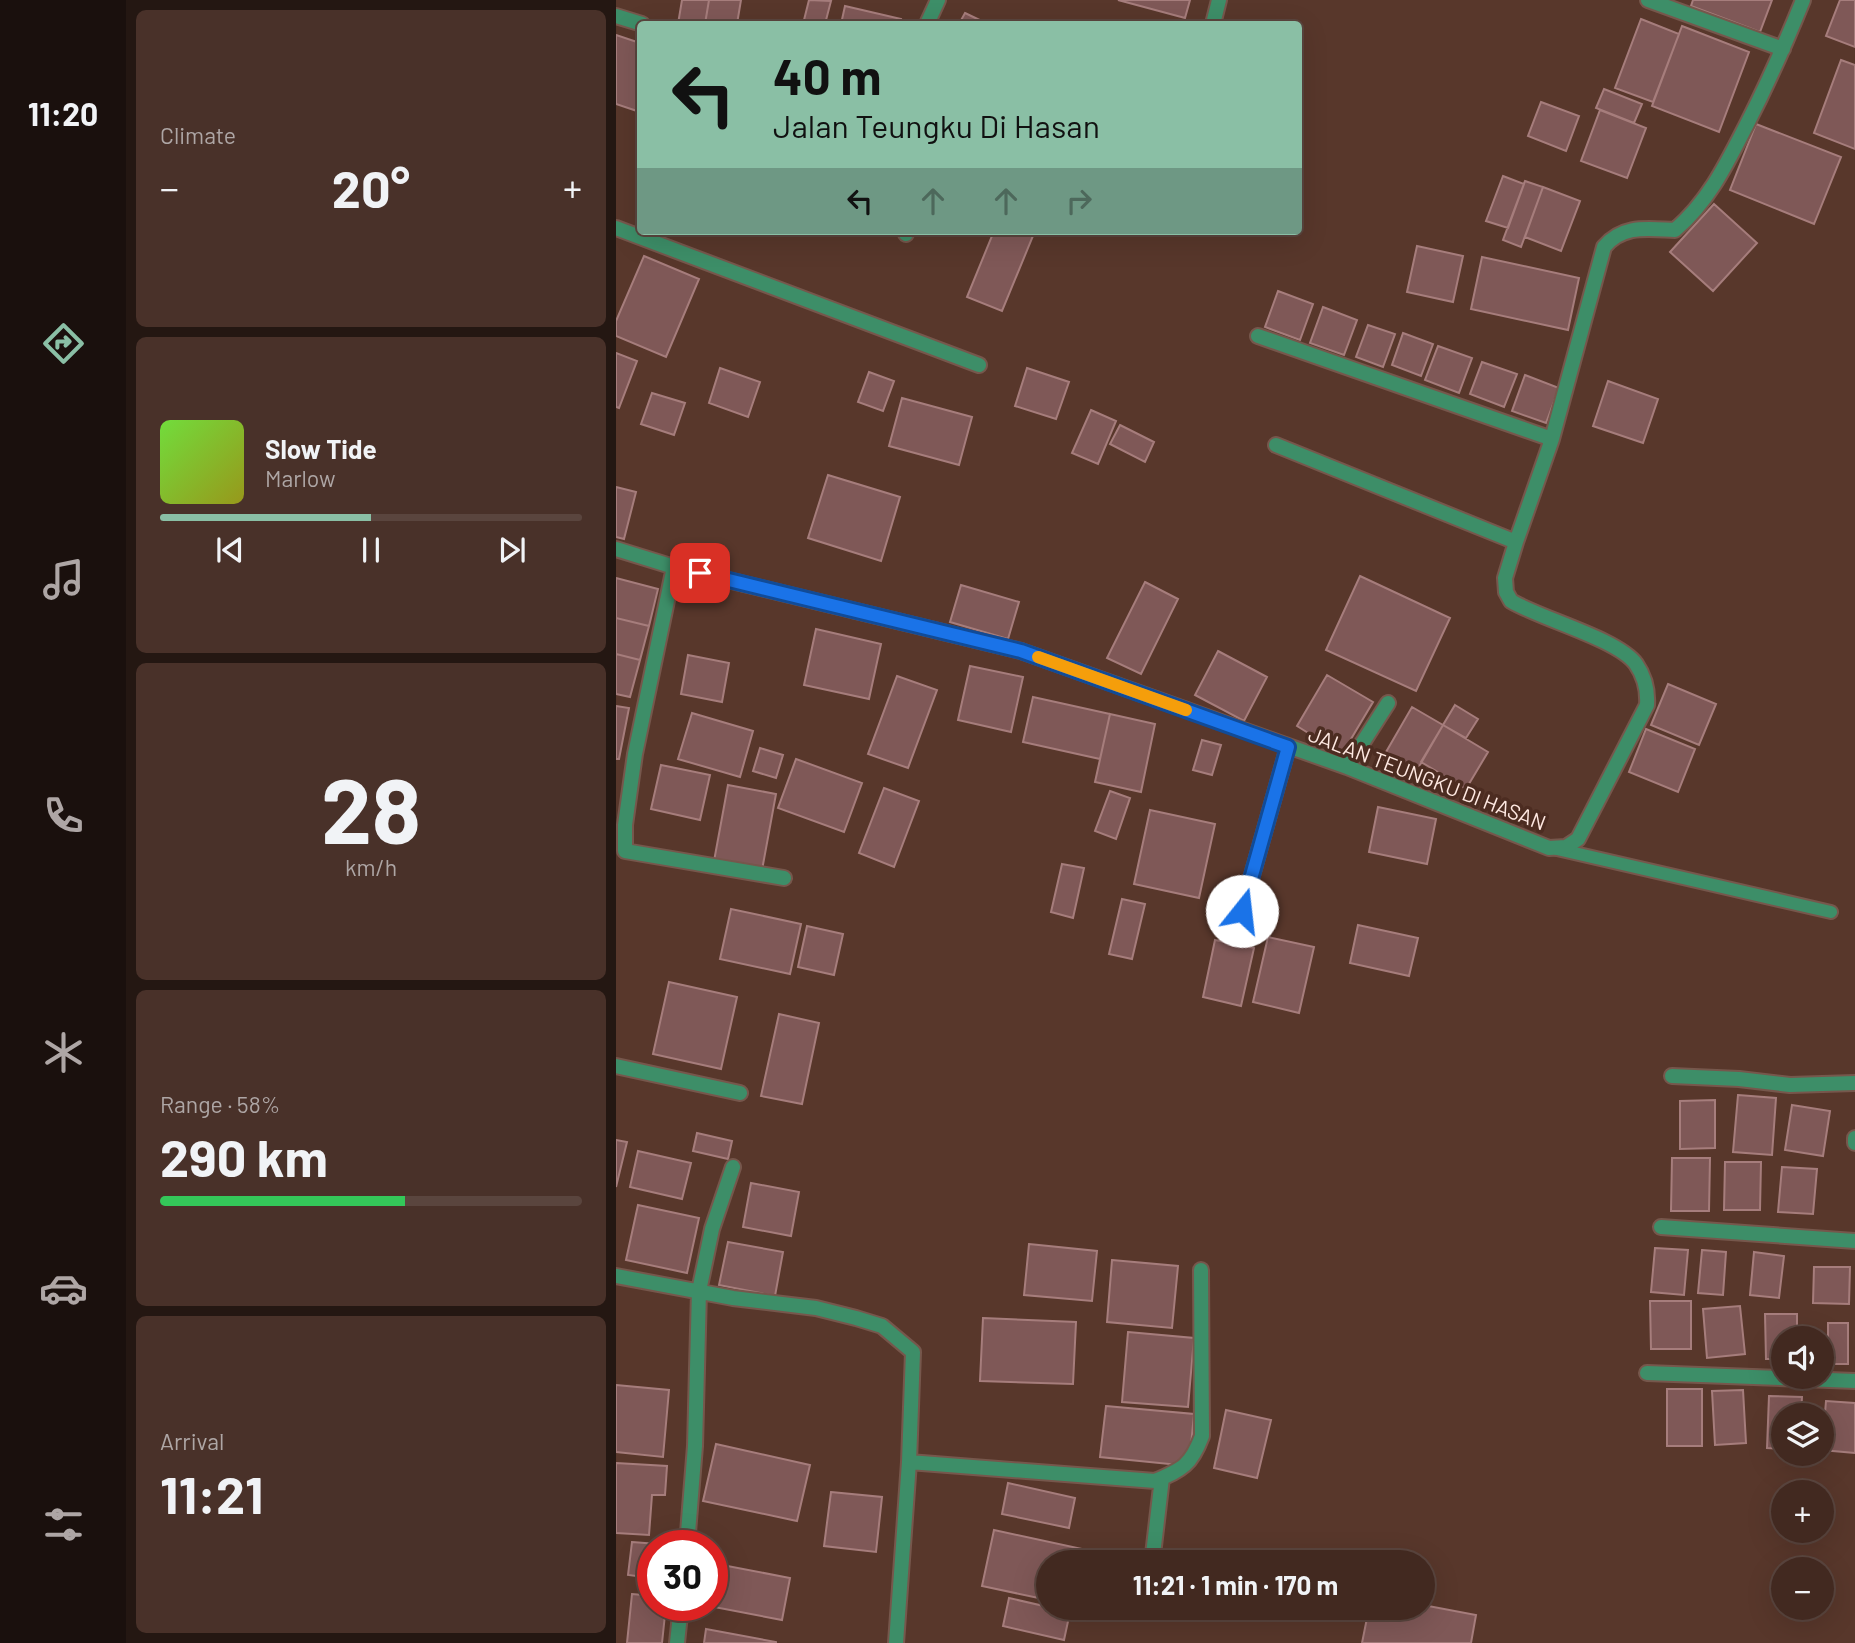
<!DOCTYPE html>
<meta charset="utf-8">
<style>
body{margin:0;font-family:Barlow,sans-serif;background:#493129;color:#f1f3f6;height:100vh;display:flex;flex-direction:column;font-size:26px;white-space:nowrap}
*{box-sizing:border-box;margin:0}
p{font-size:23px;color:#aea6a5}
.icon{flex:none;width:38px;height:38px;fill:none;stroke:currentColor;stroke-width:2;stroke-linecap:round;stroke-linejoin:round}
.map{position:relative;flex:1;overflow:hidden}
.panel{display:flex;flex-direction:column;gap:10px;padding:10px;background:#241712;width:490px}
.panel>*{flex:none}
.top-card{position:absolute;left:21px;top:21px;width:665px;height:214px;border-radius:7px;box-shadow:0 7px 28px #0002,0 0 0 2px #5a453e;background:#8abfa5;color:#111;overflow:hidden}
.controls{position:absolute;left:1155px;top:1326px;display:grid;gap:14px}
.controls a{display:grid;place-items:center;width:63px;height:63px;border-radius:50%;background:#422920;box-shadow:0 7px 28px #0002,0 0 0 2px #5a453e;font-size:35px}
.speed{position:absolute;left:21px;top:1530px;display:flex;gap:14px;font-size:35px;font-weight:700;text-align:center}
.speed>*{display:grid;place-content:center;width:91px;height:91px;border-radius:50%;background:#422920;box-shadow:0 7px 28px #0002,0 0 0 2px #5a453e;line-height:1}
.speed .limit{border:10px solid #d22;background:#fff;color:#111}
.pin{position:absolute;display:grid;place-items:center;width:60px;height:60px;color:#fff;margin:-30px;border-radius:14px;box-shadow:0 4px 10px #0006}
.me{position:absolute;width:77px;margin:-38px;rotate:16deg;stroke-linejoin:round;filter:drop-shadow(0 0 5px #0008)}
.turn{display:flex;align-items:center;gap:24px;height:147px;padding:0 21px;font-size:32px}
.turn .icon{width:91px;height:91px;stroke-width:2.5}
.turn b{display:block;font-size:49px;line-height:60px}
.lanes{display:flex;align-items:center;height:66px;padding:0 21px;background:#0003;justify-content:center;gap:35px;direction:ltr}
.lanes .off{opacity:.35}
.big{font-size:52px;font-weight:700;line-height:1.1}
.panel .card{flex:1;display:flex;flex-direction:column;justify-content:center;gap:10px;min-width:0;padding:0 24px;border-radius:10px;background:#493129}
.panel .dial{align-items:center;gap:0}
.dial b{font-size:91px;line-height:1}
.song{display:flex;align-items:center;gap:21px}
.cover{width:84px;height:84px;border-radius:10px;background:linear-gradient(135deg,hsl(100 70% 55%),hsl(60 70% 35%))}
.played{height:7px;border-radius:4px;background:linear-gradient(90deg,#8abfa5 50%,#5a453e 50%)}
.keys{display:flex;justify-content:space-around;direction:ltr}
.heat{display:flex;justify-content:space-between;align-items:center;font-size:38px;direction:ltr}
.charge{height:10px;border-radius:5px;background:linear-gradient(90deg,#34c759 58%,#5a453e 0)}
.trip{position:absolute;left:420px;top:1550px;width:399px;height:70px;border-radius:35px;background:#422920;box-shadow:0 7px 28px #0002,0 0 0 2px #5a453e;font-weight:700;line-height:70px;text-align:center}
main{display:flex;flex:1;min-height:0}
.tabs{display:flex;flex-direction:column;width:126px;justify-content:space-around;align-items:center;background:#1a100d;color:#aea6a5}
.tabs .icon{width:49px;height:49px}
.tabs .on{color:#8abfa5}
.tabs b{font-size:32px;color:#f1f3f6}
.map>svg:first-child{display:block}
.building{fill:#7f5857;stroke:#a67d7c;stroke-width:2}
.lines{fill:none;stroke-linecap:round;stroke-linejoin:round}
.lane-casing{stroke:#76574c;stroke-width:16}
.street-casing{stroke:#76574c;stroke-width:18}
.lane{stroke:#3d8e68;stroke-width:12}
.street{stroke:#3d8e68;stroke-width:14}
.route-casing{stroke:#114b97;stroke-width:18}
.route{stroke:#1a73e8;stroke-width:12}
.slow{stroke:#f59e0b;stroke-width:12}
.labels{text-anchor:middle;stroke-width:7;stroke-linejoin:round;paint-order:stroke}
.street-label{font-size:21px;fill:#ffe9e2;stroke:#4c2c21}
</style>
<main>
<nav class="tabs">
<b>11:20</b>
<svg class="icon on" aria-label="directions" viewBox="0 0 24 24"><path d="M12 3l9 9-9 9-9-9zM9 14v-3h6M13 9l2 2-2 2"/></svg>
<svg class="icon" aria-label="music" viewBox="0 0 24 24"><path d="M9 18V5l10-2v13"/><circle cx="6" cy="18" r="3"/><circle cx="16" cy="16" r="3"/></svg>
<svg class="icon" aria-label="phone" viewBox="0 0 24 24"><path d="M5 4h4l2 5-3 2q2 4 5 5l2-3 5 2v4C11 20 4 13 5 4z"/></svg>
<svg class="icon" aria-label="climate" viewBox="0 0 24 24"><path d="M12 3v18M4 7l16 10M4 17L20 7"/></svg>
<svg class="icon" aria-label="car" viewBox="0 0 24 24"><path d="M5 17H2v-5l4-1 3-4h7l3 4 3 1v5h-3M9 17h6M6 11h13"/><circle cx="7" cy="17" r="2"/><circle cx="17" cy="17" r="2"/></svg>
<svg class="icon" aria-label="filters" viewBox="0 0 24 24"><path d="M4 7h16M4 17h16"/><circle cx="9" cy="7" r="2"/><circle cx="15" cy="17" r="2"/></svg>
</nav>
<section class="panel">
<div class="card"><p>Climate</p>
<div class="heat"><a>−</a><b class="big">20°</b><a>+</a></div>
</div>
<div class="card">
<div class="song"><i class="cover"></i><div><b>Slow Tide</b><p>Marlow</p></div></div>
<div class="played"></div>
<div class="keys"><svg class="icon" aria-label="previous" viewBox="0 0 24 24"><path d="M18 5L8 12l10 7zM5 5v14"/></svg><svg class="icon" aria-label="pause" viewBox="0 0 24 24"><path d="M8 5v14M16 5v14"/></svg><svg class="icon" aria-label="next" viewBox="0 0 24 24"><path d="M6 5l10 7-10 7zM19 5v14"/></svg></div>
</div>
<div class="card dial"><b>28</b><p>km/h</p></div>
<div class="card"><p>Range · 58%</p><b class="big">290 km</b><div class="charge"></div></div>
<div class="card"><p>Arrival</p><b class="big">11:21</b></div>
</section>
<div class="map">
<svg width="1239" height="1643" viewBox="0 0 1239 1643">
<rect width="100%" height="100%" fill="#58372b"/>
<!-- building -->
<path class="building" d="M 66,0 L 93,0 L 89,24 L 62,24 Z
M 93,0 L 125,0 L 121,24 L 89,24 Z
M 193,0 L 215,1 L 209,24 L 187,24 Z
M 502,0 L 574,0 L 569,18 Z
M 1077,0 L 1156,0 L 1144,32 L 1075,6 Z
M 1224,0 L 1239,0 L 1239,47 L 1210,36 Z
M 229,6 L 285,19 L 284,24 L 225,24 Z
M 349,13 L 372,24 L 343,24 Z
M 1025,19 L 1063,34 L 1037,102 L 999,88 Z
M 1066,26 L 1133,52 L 1103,132 L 1036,106 Z
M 0,35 L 24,43 L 24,112 L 0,104 Z
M 1225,60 L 1239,65 L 1239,149 L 1198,133 Z
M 988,89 L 1026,104 L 1018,123 L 980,108 Z
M 925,102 L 963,116 L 950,151 L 912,136 Z
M 984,110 L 1030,128 L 1011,178 L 965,161 Z
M 1140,124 L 1225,157 L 1198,224 L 1114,190 Z
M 887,176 L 908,184 L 892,228 L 870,221 Z
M 909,181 L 927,187 L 905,247 L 887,240 Z
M 927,187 L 964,201 L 945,251 L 909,237 Z
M 1098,204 L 1141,243 L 1097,291 L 1054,252 Z
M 378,231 L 419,231 L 386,311 L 351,297 Z
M 801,246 L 847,256 L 837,302 L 791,292 Z
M 28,256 L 83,279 L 50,357 L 0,336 L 0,321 Z
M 866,257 L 963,278 L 952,330 L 855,309 Z
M 662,291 L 697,304 L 684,340 L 649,327 Z
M 707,307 L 741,320 L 728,355 L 694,343 Z
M 752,325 L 779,334 L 767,367 L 740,357 Z
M 787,333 L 817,344 L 805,376 L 776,365 Z
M 822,346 L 856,358 L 843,393 L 809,380 Z
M 0,353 L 21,361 L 3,408 L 0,407 Z
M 866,362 L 901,374 L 888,407 L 854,394 Z
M 104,368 L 144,382 L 132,417 L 93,403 Z
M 411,368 L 453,382 L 440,419 L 399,406 Z
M 253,372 L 278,381 L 267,411 L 242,402 Z
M 909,375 L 943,388 L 930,423 L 896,411 Z
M 992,381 L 1042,399 L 1027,443 L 977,426 Z
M 36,393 L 69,403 L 58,435 L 25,424 Z
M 286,398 L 356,417 L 343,465 L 273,446 Z
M 475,410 L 500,421 L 482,464 L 456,453 Z
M 504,425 L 538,442 L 529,462 L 494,444 Z
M 212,475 L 284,497 L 265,561 L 192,538 Z
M 0,487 L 20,492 L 8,539 L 0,537 Z
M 744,576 L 834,618 L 800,691 L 710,650 Z
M 0,578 L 42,589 L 33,626 L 0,618 Z
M 529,582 L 562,599 L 525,674 L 491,658 Z
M 345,585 L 403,602 L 392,639 L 334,622 Z
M 0,618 L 33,626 L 24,660 L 0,654 Z
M 200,629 L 265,644 L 253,699 L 188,685 Z
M 602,651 L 651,677 L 628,721 L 579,695 Z
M 0,654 L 24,660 L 14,697 L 0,694 Z
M 72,655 L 113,663 L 106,702 L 65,694 Z
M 354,666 L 407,677 L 395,732 L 342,720 Z
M 711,675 L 757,702 L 726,754 L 681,726 Z
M 281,676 L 321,690 L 292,768 L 252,754 Z
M 1052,684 L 1100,704 L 1083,745 L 1035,725 Z
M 417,697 L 494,714 L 484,759 L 407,742 Z
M 839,705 L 862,719 L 850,738 L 827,725 Z
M 0,706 L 13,708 L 3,759 L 0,759 Z
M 796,707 L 827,725 L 797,777 L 766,759 Z
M 76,713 L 137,731 L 124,777 L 62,759 Z
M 494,714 L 539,724 L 525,792 L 479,782 Z
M 827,725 L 872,752 L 850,789 L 805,762 Z
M 1030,729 L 1079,749 L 1062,792 L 1013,772 Z
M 586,740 L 605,745 L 596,775 L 577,770 Z
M 144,748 L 167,755 L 160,778 L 137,771 Z
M 180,759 L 246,783 L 228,832 L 162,808 Z
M 45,765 L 94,775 L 84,820 L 35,809 Z
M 112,785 L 160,794 L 146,870 L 98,861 Z
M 268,788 L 303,801 L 278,867 L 243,853 Z
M 494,791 L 514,798 L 500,839 L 479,831 Z
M 762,807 L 820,819 L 811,864 L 753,852 Z
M 534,810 L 599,824 L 583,898 L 518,884 Z
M 446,864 L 468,868 L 457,918 L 435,912 Z
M 506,899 L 529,904 L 516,959 L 493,954 Z
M 115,909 L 185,924 L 174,974 L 104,959 Z
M 742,925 L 802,938 L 793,976 L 734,963 Z
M 191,926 L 227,934 L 218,975 L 182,967 Z
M 652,937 L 698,947 L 683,1013 L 637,1002 Z
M 599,940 L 638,948 L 625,1006 L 587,997 Z
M 53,982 L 121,997 L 105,1069 L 37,1054 Z
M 163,1014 L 203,1023 L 186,1104 L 145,1096 Z
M 1122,1095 L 1160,1098 L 1156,1155 L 1117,1152 Z
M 1099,1100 L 1099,1148 L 1064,1149 L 1064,1101 Z
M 1176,1105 L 1214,1111 L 1207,1156 L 1169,1150 Z
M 81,1133 L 116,1141 L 112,1159 L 77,1151 Z
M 0,1140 L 11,1142 L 0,1187 Z
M 22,1151 L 75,1163 L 66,1199 L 14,1187 Z
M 1056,1158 L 1094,1158 L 1093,1211 L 1055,1211 Z
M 1109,1162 L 1145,1162 L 1144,1210 L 1108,1210 Z
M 1166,1167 L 1201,1169 L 1197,1214 L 1162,1212 Z
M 135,1183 L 183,1192 L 175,1236 L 127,1227 Z
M 22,1205 L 83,1218 L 71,1273 L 10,1260 Z
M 112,1242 L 167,1252 L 159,1296 L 103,1285 Z
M 413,1244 L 481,1251 L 476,1301 L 408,1295 Z
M 1039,1248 L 1072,1250 L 1068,1295 L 1035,1292 Z
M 1086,1250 L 1110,1252 L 1107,1295 L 1082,1293 Z
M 1138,1252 L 1168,1256 L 1163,1298 L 1134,1295 Z
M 496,1260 L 562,1266 L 556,1328 L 491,1322 Z
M 1198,1267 L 1234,1267 L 1233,1304 L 1197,1303 Z
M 1034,1301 L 1075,1301 L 1075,1349 L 1035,1349 Z
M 1124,1306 L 1129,1354 L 1091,1358 L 1087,1309 Z
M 1149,1314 L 1181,1314 L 1181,1339 L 1167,1339 L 1167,1359 L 1150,1359 Z
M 367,1318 L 460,1322 L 457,1384 L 364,1381 Z
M 1212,1323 L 1232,1323 L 1232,1364 L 1212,1364 Z
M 512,1332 L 578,1338 L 572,1407 L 506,1402 Z
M 0,1385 L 53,1390 L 47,1457 L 0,1452 Z
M 1051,1389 L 1086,1389 L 1086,1446 L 1051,1446 Z
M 1127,1390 L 1130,1443 L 1099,1445 L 1096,1391 Z
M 1153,1396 L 1186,1397 L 1185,1416 L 1167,1416 L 1167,1449 L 1151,1448 Z
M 1210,1401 L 1239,1403 L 1239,1453 L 1206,1450 Z
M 490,1406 L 578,1414 L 573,1466 L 484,1457 Z
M 610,1410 L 655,1420 L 641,1478 L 598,1468 Z
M 100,1444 L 194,1465 L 181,1521 L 87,1501 Z
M 0,1463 L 51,1466 L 49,1495 L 36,1495 L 33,1535 L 0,1533 Z
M 392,1483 L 459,1498 L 453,1528 L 386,1514 Z
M 215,1492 L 266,1497 L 260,1552 L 208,1546 Z
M 378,1530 L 480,1552 L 479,1563 L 432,1563 L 432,1600 L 366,1586 Z
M 16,1542 L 55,1545 L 37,1545 L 37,1578 L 12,1575 Z
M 101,1564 L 174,1578 L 166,1620 L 93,1606 L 96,1605 L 96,1589 Z
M 16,1594 L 37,1596 L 37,1605 L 50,1605 L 46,1643 L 11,1643 Z
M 393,1598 L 454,1612 L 448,1640 L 387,1626 Z
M 807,1605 L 860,1615 L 855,1643 L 746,1643 L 753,1608 L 807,1608 Z
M 90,1629 L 160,1642 L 160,1643 L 88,1643 Z"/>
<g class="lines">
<defs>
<path id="lane" d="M 941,849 L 1215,912"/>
<path id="street" d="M 1032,0 L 1167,49
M 0,16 L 26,24
M 311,24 L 322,0
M 597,24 L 603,0
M 0,228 L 363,365
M 290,234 L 291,231
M 642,336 L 936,439
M 660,445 L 900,542
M 0,549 L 58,567 L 405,651 L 731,767 L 933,848 L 950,847 L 962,839 L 1031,705 C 1032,690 1029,677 1020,664 C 1002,639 925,619 895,601 L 890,592 L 889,578 L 900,542 L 936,439 L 988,247 C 1007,224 1032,229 1059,230 C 1093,201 1111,163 1131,124 C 1152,83 1170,42 1187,0
M 58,567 L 19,754 L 9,825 L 9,851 L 168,878
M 731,767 L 772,703
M 626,911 L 672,747
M 0,1066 L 124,1093
M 1056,1076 L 1123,1079 L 1174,1085 L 1239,1083
M 1239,1138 L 1239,1143
M 1045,1227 L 1239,1241
M 0,1276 L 117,1298 L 200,1308 L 240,1318 L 266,1326 L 297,1352 L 293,1462 L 280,1643
M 1031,1373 L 1239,1381
M 293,1462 L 539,1481 C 567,1469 575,1465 586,1436 L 585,1270
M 71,1545 L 79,1446 L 83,1291 L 96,1229 L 117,1167
M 536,1563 L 546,1478
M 61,1643 L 65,1605"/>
</defs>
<!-- lane casing -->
<use href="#lane" class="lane-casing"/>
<!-- street casing -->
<use href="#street" class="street-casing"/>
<!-- lane -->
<use href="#lane" class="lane"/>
<!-- street -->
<use href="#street" class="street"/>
</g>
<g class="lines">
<defs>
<path id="route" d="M 84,573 L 405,651 L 672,747 L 626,911"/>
</defs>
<!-- route casing -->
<use href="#route" class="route-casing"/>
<!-- route -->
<use href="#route" class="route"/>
<!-- slow -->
<path class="slow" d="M 422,657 L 570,710"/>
</g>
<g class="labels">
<!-- street labels -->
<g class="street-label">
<text transform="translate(811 779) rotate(21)" y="7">JALAN TEUNGKU DI HASAN</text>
</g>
</g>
</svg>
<div class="controls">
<a><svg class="icon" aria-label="sound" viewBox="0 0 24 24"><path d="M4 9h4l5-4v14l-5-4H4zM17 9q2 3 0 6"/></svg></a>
<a><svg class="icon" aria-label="layers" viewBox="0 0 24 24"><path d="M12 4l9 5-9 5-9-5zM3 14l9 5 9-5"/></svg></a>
<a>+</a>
<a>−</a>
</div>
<div class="speed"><div class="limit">30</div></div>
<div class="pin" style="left:84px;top:573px;background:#d93025"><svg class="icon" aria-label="arrive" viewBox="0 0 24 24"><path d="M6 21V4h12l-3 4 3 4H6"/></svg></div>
<svg class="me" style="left:626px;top:911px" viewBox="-20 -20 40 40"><circle r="19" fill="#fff"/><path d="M0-13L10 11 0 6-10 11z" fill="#1a73e8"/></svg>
<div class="trip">11:21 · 1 min · 170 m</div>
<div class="top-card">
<div class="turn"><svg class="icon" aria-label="left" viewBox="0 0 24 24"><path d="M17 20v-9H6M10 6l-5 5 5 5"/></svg><div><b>40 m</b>Jalan Teungku Di Hasan</div></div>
<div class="lanes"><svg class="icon" aria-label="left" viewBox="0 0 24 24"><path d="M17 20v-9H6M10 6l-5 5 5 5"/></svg><svg class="icon off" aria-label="ahead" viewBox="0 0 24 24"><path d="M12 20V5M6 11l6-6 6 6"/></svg><svg class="icon off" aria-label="ahead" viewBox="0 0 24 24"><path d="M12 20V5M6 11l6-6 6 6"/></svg><svg class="icon off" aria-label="right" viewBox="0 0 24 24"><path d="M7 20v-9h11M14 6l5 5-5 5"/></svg></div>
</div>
</div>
</main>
